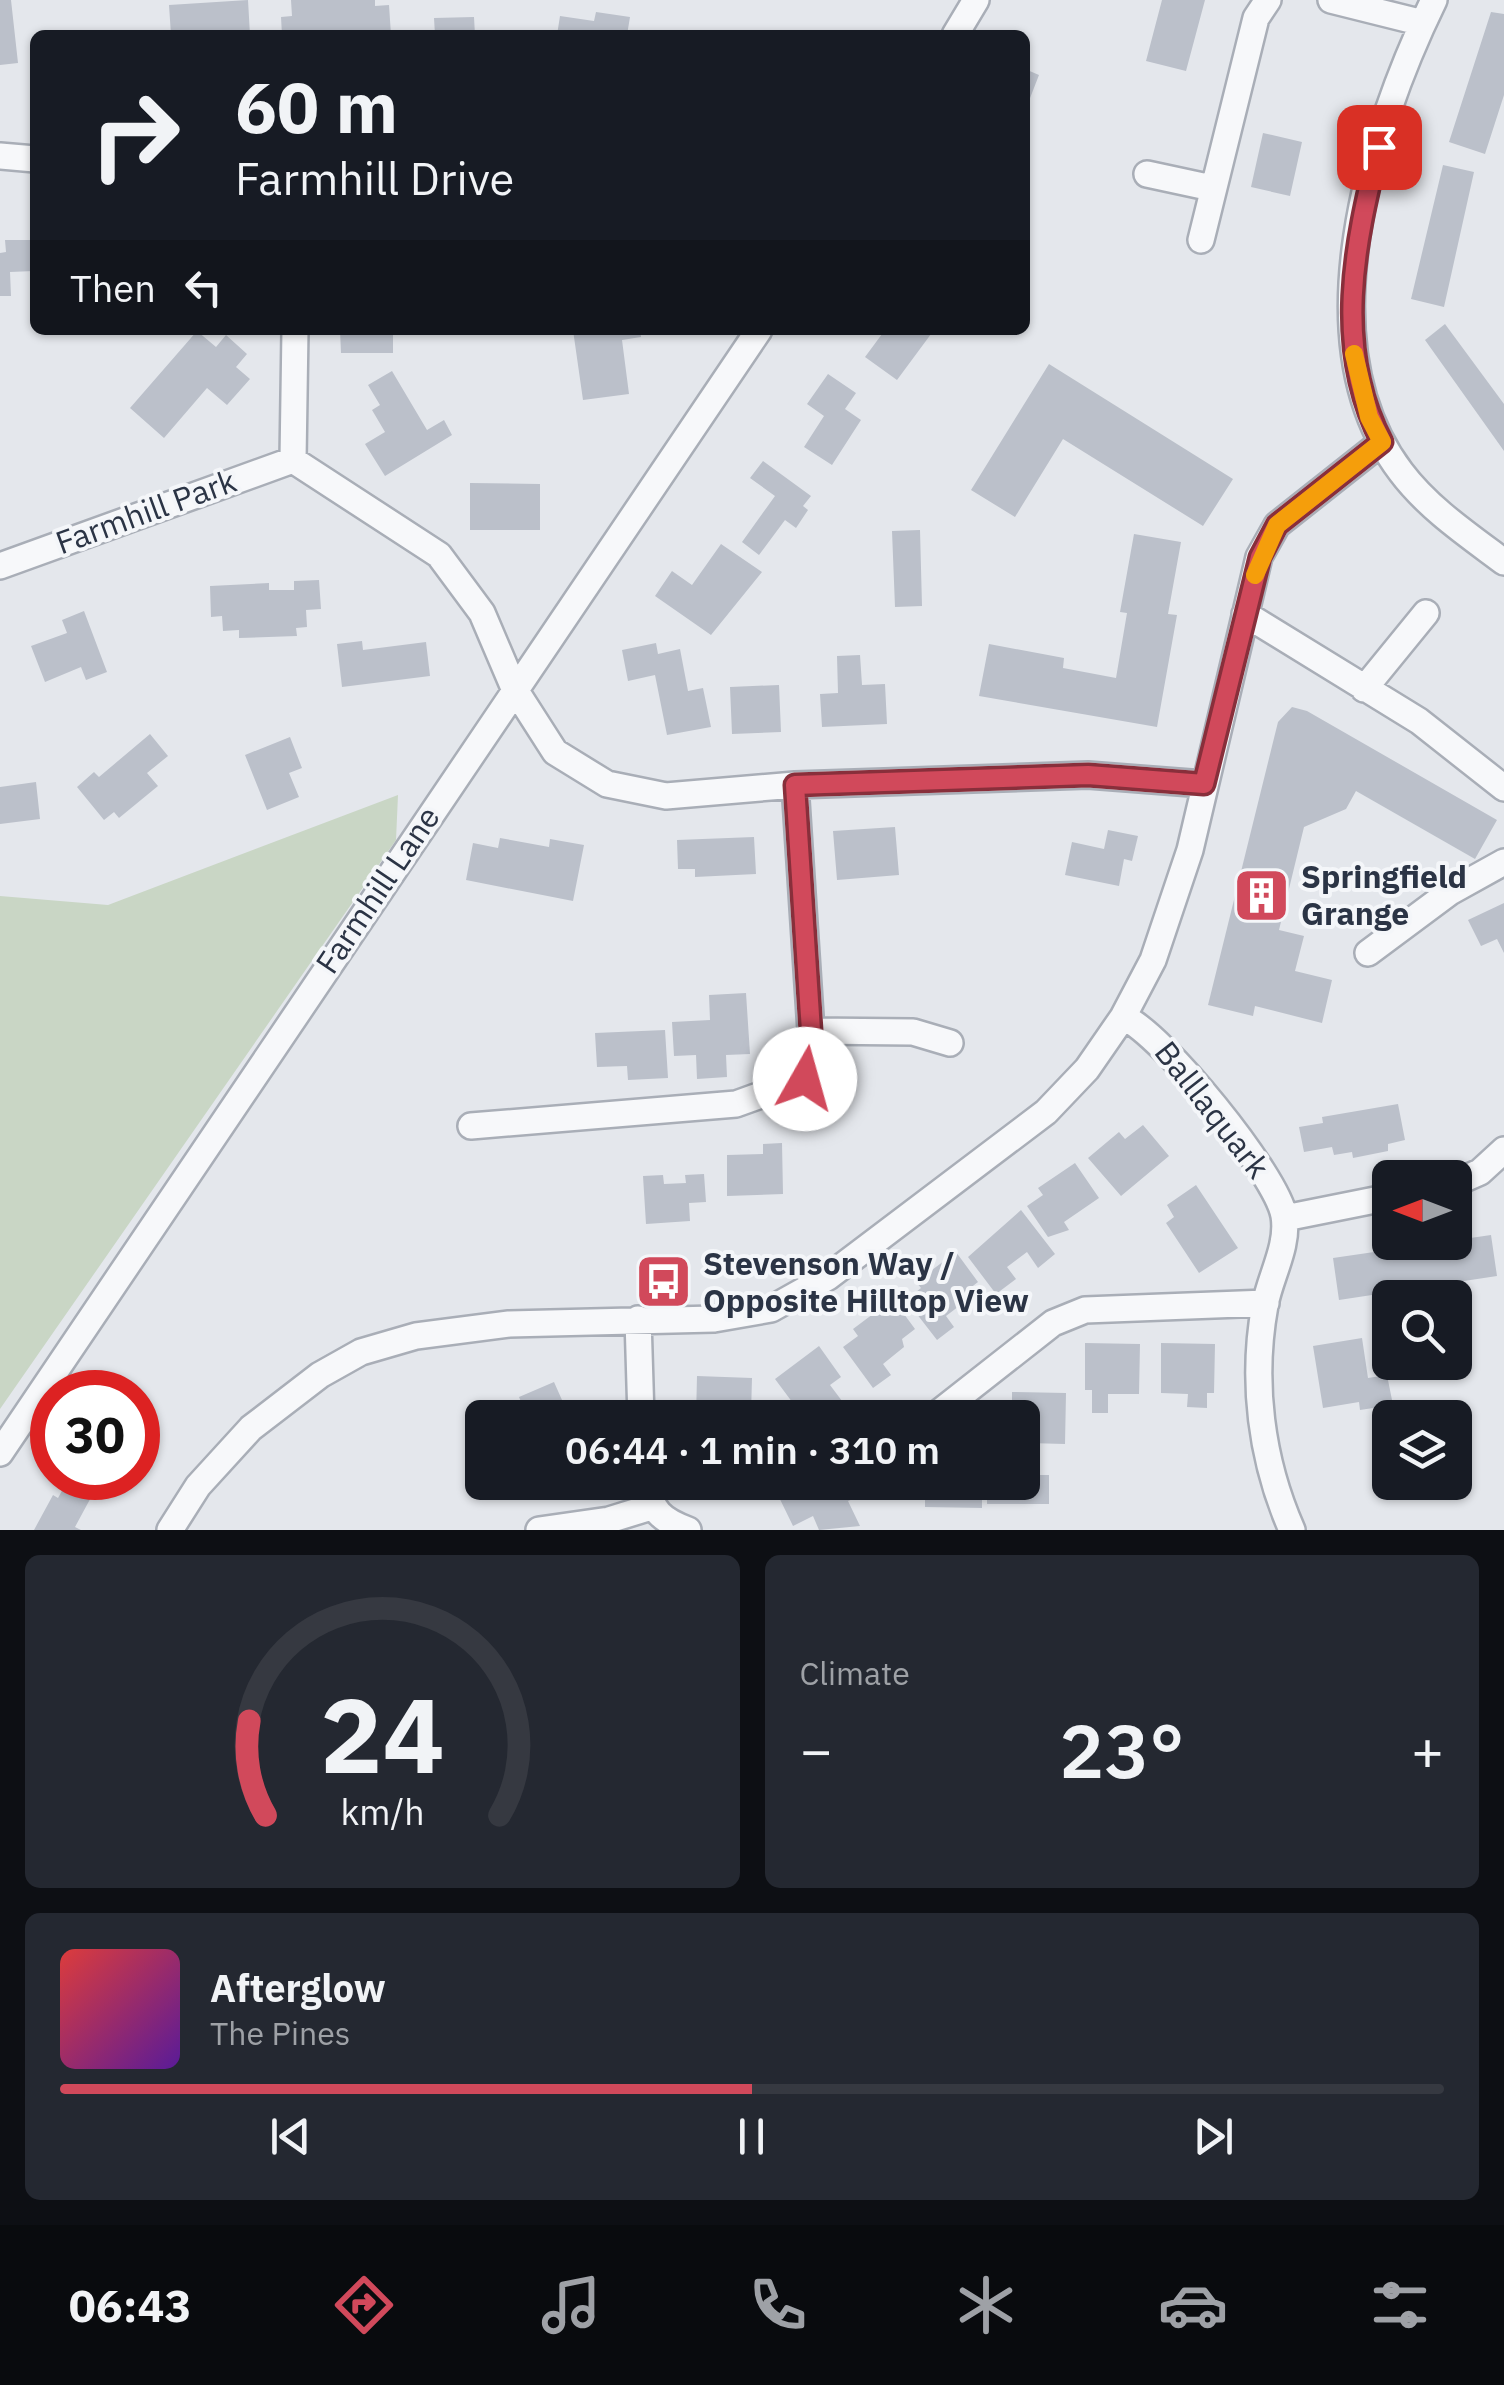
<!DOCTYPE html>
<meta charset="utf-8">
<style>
body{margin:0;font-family:"IBM Plex Sans",sans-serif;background:#242831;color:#f1f3f6;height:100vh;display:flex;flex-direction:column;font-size:38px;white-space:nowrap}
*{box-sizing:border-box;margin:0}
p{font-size:32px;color:#9ea1a6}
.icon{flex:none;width:55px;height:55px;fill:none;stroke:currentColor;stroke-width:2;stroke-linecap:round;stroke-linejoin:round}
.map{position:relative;height:1530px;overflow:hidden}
.sheet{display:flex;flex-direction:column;gap:25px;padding:25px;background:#0d0f14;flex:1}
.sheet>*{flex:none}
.banner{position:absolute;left:30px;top:30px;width:1000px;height:305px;border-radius:15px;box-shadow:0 2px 8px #0004;background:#171b24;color:#f1f3f6;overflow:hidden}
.needle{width:65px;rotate:270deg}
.controls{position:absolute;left:1372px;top:1160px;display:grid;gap:20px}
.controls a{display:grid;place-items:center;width:100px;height:100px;border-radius:15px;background:#171b24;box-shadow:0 2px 8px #0004;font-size:50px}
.speed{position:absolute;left:30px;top:1370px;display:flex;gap:20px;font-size:50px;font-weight:700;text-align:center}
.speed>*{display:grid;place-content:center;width:130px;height:130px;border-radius:50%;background:#171b24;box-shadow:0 2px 8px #0004;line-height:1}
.speed .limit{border:15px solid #d22;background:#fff;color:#111}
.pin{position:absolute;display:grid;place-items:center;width:85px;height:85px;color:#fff;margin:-42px;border-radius:20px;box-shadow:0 5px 15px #0006}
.me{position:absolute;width:110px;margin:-55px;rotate:7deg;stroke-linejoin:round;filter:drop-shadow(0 0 8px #0008)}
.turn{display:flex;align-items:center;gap:35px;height:210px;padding:0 40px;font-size:45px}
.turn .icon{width:130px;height:130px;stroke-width:2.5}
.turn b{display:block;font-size:70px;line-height:85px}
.then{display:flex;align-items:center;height:95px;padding:0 40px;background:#0003;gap:20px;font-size:38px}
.big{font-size:75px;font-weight:600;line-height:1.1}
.sheet .card{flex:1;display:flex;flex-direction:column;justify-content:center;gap:15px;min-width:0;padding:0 35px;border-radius:15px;background:#242831}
.sheet .dial{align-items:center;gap:0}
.dial svg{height:260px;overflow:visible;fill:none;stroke:#363941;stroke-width:7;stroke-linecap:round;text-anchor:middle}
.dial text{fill:#f1f3f6;stroke:none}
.song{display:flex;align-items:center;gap:30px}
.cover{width:120px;height:120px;border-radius:15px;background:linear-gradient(135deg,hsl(0 70% 55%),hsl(270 70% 35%))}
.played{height:10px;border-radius:5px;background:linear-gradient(90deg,#d1495b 50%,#363941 50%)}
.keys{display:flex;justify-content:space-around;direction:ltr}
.heat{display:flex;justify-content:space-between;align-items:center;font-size:55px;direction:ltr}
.sheet .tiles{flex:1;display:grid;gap:25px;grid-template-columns:1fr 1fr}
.card:last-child{grid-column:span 2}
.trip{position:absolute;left:465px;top:1400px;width:575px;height:100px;border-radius:15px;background:#171b24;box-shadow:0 2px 8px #0004;font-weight:600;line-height:100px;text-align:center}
.tabs{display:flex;height:160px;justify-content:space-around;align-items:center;background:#090b0e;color:#9ea1a6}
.tabs .icon{width:70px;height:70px}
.tabs .active{color:#d1495b}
.tabs b{font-size:45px;color:#f1f3f6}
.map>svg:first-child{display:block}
.green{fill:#c9d6c5}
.building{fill:#bbc0ca}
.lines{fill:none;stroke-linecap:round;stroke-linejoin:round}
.minor-casing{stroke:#a9aeb7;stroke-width:30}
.minor{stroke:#f7f8fa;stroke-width:25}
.route-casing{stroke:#882f3b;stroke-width:25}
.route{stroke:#d1495b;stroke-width:18}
.slow{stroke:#f59e0b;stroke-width:18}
.labels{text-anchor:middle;stroke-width:8;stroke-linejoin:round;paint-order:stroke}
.street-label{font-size:32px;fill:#2b3445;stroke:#f4f6f9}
.poi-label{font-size:32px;font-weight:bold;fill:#2b3445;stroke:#f4f6f9;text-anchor:start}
</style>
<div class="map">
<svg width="1504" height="1530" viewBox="0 0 1504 1530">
<rect width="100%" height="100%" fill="#e4e7ec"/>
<!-- green -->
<path class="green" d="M 398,795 L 396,840 L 0,1409 L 0,896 L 108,905 Z"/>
<!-- building -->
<path class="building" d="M 0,0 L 11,0 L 18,63 L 0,65 Z
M 248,0 L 250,35 L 171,35 L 169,5 Z
M 291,0 L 375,0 L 375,6 L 389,5 L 391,35 L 282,35 L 281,17 L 292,16 Z
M 1162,0 L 1205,0 L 1186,71 L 1146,61 Z
M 596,12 L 630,17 L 627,35 L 557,35 L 560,16 L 594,21 Z
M 1491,12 L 1504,14 L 1504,95 L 1485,154 L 1449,142 Z
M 474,17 L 475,35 L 435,35 L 434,18 Z
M 1025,69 L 1039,75 L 1025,111 Z
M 1263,133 L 1302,142 L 1290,196 L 1251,187 Z
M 1443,165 L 1474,172 L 1444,307 L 1411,299 Z
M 5,240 L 33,240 L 34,271 L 10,272 L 11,296 L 0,296 L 0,253 L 6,252 Z
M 1445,324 L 1504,404 L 1504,451 L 1425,340 Z
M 340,330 L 393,330 L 393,353 L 341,353 Z
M 573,330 L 640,330 L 641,337 L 622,340 L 629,394 L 583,400 Z
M 885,330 L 934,330 L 897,380 L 865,357 Z
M 197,331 L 216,347 L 226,335 L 247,354 L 236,367 L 250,379 L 227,405 L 207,388 L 164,438 L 130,408 Z
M 1049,364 L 1233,479 L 1203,526 L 1063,439 L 1015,517 L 971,490 Z
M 392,371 L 427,430 L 444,420 L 452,435 L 385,476 L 365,444 L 385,432 L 372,410 L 380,405 L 368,385 Z
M 828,374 L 856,393 L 845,409 L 861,420 L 832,465 L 804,447 L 824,416 L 807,404 Z
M 763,461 L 811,496 L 803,506 L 808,510 L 796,528 L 785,520 L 759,555 L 742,542 L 775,496 L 750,478 Z
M 470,483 L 540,484 L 540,530 L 470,530 Z
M 920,530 L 922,606 L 895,607 L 892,531 Z
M 1134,534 L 1181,542 L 1168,614 L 1177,615 L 1157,727 L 979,696 L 989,644 L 1064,658 L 1063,668 L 1116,678 L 1127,613 L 1120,612 Z
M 721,544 L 762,572 L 711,635 L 655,596 L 672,571 L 692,585 Z
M 319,580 L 321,609 L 306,610 L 307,627 L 296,628 L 297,636 L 239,638 L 239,630 L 223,631 L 222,616 L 211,617 L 210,586 L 269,583 L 269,590 L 294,590 L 294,581 Z
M 84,611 L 107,672 L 86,680 L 81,667 L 45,682 L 31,646 L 67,633 L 62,620 Z
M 362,641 L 363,650 L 426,642 L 430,676 L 342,687 L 337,644 Z
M 656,643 L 658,654 L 680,649 L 688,691 L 703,688 L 711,727 L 667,735 L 655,675 L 628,681 L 622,650 Z
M 860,655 L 862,685 L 885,684 L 887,724 L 822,727 L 820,694 L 838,693 L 837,656 Z
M 779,685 L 781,732 L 732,734 L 730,687 Z
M 1292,707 L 1307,711 L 1497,820 L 1475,859 L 1356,791 L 1346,809 L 1304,827 L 1279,930 L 1304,936 L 1295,971 L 1332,980 L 1322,1023 L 1255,1006 L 1253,1016 L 1208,1005 L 1278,722 Z
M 150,734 L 168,756 L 147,773 L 158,786 L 119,818 L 114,812 L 104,820 L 77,787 L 94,772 L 99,777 Z
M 290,737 L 302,768 L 289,773 L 299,797 L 267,810 L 245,755 Z
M 36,782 L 40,819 L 0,824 L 0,787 Z
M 895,827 L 899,875 L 837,880 L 833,831 Z
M 1108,830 L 1138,836 L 1132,861 L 1124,859 L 1119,886 L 1065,875 L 1072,842 L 1104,849 Z
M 754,837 L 756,874 L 695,877 L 695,869 L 678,869 L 677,840 Z
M 500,838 L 549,847 L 550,839 L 584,845 L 573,901 L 466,880 L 473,843 L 498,848 Z
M 1504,903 L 1504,953 L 1497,939 L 1481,946 L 1468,920 Z
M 746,993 L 750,1054 L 726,1055 L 727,1077 L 697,1079 L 696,1055 L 674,1056 L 672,1022 L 710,1020 L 709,995 Z
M 665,1030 L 668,1078 L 628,1080 L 627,1066 L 597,1067 L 595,1033 Z
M 1398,1104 L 1405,1140 L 1388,1144 L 1388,1151 L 1353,1158 L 1352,1152 L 1334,1155 L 1332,1147 L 1304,1152 L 1299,1127 L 1323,1123 L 1322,1117 Z
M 1143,1125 L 1169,1156 L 1121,1196 L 1088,1158 L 1119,1132 L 1125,1139 Z
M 782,1143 L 783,1194 L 727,1196 L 727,1155 L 763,1154 L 763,1144 Z
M 1075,1163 L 1099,1198 L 1064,1222 L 1069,1230 L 1048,1237 L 1027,1206 L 1043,1195 L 1038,1188 Z
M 704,1174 L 706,1202 L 689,1203 L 690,1221 L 646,1224 L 643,1176 L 663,1175 L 664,1184 L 686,1183 L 685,1175 Z
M 1196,1185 L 1238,1248 L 1199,1273 L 1166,1223 L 1174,1217 L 1167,1205 Z
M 1021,1210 L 1055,1254 L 1038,1268 L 1027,1252 L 1007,1267 L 1016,1279 L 996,1294 L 968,1257 Z
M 1491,1235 L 1497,1276 L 1339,1300 L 1333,1258 Z
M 956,1252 L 978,1282 L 965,1292 L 967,1300 L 946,1316 L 954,1327 L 937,1340 L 906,1300 L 921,1288 L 916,1282 Z
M 893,1299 L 915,1329 L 902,1339 L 904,1347 L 883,1364 L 891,1375 L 873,1388 L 843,1347 L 858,1336 L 853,1329 Z
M 1362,1338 L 1368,1378 L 1387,1375 L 1393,1405 L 1360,1410 L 1359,1402 L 1323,1408 L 1313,1346 Z
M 1085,1343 L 1140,1344 L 1139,1394 L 1108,1394 L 1108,1413 L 1092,1413 L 1092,1390 L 1085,1390 Z
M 1161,1343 L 1215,1344 L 1214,1393 L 1207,1393 L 1207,1408 L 1187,1407 L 1188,1394 L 1161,1393 Z
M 819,1346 L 841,1377 L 830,1385 L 848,1409 L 836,1418 L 804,1418 L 775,1379 Z
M 697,1376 L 752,1378 L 751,1414 L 696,1418 Z
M 554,1382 L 570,1418 L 528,1418 L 519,1397 Z
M 1012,1392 L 1066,1393 L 1065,1444 L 1028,1443 L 1027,1464 L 1022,1464 L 1022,1418 L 1012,1418 Z
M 1022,1475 L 1049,1475 L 1049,1504 L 987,1504 L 987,1482 L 1022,1482 Z
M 69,1478 L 95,1490 L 75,1527 L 81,1530 L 34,1530 L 53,1495 L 58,1498 Z
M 788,1482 L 851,1482 L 858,1497 L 848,1501 L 860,1526 L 819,1530 L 813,1516 L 793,1526 L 775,1489 Z
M 925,1482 L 982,1482 L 982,1508 L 925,1507 Z"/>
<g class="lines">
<defs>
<path id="minor" d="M 1331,0 L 1423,23
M 1434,0 C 1370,131 1303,343 1401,472 C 1428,508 1468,535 1504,562
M 955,35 L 976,0
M 0,156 L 35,159
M 1147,174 L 1212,188
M 1201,240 L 1256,18 L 1268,0
M 293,460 L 295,330
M 0,566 L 293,460 L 439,555 L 482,613 L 514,688 L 555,752 L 607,784 L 666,796 L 795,785 L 1088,775 L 1204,784
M 1245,614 L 1419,721 L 1504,788
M 1364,689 L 1426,613
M 1368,953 L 1450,892 L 1504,862
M 1123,1017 C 1162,1033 1277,1175 1284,1216 C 1289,1246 1270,1277 1265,1305 C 1251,1381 1261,1460 1292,1530
M 811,1031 L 913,1032 L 950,1043
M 471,1126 L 736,1104 L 805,1079 L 811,1031 L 795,785
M 1455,1183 L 1480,1172 L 1504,1150
M 1285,1218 L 1390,1197
M 638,1319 L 641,1418
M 932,1418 L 1053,1323 L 1085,1310 L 1266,1303
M 0,1453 L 759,330
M 647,1482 C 651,1511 661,1520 688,1530
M 170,1530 L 198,1486 L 251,1428 L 320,1375 L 361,1352 L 416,1336 L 509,1324 L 714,1319 L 771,1309 L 828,1277 L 1046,1112 L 1087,1069 L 1123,1017 L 1153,960 L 1190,850 L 1259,557 L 1277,525 L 1382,442
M 539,1530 L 609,1520 L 651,1507"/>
</defs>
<!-- minor casing -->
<use href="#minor" class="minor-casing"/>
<!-- minor -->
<use href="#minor" class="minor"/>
</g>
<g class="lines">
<defs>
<path id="route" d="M 805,1079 L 811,1031 L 795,785 L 1088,775 L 1204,784 L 1260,557 L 1277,525 L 1382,442 C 1333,348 1354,245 1379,147"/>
</defs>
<!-- route casing -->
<use href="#route" class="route-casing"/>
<!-- route -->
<use href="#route" class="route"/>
<!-- slow -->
<path class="slow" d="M 1255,575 L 1277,525 L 1382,442 L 1369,417 L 1354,354"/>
</g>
<!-- icons -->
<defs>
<symbol id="building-square" viewBox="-11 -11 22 22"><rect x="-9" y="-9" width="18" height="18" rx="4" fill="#d1495b" stroke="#f4f6f9"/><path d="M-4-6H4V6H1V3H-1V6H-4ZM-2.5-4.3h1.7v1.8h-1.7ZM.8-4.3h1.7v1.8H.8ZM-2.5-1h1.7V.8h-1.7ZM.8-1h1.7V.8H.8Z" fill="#fff"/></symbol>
<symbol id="bus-square" viewBox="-11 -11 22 22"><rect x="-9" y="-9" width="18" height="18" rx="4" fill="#d1495b" stroke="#f4f6f9"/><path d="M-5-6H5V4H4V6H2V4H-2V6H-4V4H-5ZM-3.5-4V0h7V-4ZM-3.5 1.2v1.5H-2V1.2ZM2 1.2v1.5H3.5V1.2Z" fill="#fff"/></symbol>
</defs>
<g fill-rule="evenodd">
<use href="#building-square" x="1230" y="864" width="63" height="63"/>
<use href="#bus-square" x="632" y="1250" width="63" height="63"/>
</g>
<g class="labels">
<!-- street labels -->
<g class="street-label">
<text transform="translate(146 512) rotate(-20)" y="11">Farmhill Park</text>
<text transform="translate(378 890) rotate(-56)" y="11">Farmhill Lane</text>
<text transform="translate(1212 1110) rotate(52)" y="11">Balllaquark</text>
</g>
<!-- poi labels -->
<g class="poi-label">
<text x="1301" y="888">Springfield<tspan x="1301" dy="37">Grange</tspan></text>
<text x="703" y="1275">Stevenson Way /<tspan x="703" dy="37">Opposite Hilltop View</tspan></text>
</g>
</g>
</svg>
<div class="controls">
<a><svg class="needle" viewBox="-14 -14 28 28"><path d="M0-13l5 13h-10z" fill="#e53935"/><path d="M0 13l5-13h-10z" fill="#9ea1a6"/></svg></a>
<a><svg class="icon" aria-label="search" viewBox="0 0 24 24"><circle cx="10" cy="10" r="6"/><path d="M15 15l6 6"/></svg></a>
<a><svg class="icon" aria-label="layers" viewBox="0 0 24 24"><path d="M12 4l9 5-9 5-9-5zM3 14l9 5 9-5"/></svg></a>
</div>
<div class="speed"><div class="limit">30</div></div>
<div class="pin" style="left:1379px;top:147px;background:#d93025"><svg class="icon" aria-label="arrive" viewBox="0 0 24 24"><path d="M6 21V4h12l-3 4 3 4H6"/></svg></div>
<svg class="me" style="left:805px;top:1079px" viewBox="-20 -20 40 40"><circle r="19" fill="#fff"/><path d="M0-13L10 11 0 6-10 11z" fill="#d1495b"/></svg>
<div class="trip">06:44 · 1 min · 310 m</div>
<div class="banner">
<div class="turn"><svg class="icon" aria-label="right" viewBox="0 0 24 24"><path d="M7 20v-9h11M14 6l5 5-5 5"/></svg><div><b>60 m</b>Farmhill Drive</div></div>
<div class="then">Then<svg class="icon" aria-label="left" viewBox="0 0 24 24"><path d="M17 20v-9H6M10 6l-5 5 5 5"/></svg></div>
</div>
</div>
<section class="sheet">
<div class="tiles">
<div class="card dial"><svg viewBox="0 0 100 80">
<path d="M14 69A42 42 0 1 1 86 69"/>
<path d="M14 69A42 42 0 0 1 9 40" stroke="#d1495b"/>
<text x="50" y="56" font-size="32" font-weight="700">24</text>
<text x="50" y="72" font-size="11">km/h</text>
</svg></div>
<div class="card"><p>Climate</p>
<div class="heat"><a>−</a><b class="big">23°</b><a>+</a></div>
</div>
<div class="card">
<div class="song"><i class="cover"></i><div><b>Afterglow</b><p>The Pines</p></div></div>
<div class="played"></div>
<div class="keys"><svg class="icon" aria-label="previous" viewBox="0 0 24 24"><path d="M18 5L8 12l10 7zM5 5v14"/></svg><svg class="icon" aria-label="pause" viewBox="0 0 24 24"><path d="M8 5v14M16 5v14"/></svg><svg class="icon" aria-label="next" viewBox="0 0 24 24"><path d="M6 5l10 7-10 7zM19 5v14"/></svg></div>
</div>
</div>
</section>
<nav class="tabs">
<b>06:43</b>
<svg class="icon active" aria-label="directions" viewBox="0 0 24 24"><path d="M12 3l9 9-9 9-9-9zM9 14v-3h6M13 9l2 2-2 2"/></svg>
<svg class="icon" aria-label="music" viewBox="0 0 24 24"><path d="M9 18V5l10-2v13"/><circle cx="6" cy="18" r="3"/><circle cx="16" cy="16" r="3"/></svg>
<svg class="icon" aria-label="phone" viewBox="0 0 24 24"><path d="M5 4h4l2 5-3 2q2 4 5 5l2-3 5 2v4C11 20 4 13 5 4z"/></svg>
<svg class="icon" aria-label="climate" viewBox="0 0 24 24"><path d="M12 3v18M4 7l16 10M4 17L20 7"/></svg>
<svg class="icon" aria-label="car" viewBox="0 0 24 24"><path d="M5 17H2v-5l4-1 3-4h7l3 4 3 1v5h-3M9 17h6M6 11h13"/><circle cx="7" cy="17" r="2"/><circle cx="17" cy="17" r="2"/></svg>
<svg class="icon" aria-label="filters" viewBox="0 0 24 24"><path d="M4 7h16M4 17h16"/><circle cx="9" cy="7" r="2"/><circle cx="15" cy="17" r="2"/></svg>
</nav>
